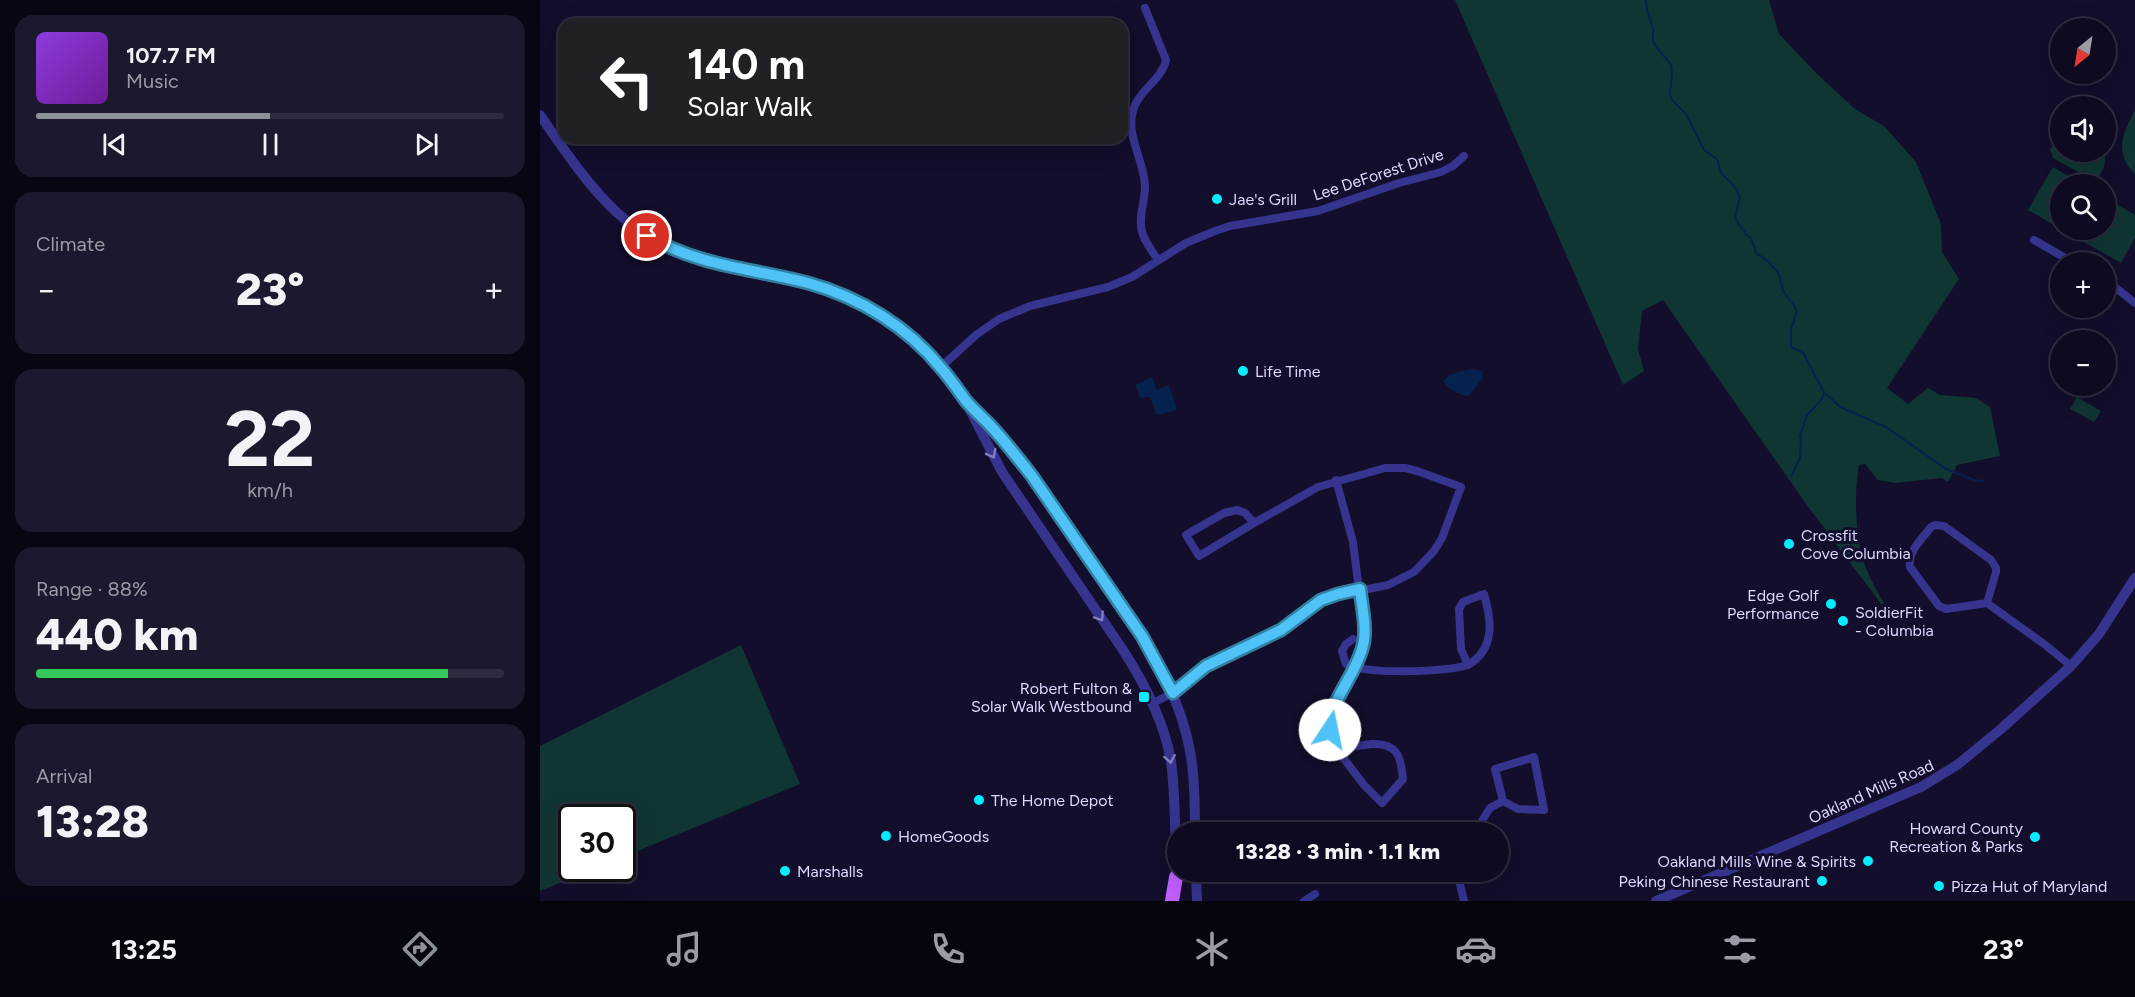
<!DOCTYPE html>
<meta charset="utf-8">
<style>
body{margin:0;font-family:Figtree,sans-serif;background:#1c182d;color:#f1f3f6;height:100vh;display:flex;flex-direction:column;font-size:22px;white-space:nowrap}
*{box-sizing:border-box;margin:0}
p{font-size:20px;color:#9b9aa5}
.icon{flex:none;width:33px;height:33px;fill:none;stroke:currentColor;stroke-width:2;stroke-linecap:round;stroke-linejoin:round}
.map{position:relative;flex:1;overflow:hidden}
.sheet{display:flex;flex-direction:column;gap:15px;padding:15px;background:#080612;width:540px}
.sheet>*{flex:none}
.guide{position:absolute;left:18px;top:18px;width:570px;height:126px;border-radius:18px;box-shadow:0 6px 24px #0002,0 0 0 2px #2e2b3e;background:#202124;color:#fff;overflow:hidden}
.needle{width:39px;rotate:210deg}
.buttons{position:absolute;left:1510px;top:18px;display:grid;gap:12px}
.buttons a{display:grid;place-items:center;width:66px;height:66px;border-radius:50%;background:#0e0a20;box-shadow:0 6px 24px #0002,0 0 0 2px #2e2b3e;font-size:30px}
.speed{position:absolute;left:18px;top:804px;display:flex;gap:12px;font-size:30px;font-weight:700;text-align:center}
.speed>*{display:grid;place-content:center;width:78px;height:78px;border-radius:50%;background:#0e0a20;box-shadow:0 6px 24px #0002,0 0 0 2px #2e2b3e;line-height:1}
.speed .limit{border:3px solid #111;border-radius:9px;background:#fff;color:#111}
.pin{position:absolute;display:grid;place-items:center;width:51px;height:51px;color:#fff;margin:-26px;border:3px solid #fff;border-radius:50%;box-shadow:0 2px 6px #0007}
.me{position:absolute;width:66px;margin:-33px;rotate:11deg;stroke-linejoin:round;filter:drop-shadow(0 0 4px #0008)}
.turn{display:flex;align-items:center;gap:21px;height:126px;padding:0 30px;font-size:27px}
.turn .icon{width:78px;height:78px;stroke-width:2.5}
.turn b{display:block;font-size:42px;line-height:51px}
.big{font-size:45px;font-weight:800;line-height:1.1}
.sheet .tile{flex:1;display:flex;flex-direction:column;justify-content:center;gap:9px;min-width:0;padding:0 21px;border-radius:18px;background:#1c182d}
.sheet .dial{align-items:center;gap:0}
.dial b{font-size:78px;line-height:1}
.song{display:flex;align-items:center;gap:18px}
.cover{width:72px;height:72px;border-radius:9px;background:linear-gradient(135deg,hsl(270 70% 55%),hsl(280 70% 35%))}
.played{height:6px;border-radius:3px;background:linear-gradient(90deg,#8c9099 50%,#2e2b3e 50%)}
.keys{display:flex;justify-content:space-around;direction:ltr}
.heat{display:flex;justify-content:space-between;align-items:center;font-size:33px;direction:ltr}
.charge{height:9px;border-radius:4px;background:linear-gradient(90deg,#34c759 88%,#2e2b3e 0)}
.trip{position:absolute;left:627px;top:822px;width:342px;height:60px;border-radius:30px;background:#0e0a20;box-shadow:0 6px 24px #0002,0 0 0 2px #2e2b3e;font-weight:800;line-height:60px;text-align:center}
.menu{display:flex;height:96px;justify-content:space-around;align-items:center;background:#06040d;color:#9b9aa5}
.menu .icon{width:42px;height:42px}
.menu .current{color:#8c9099}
.menu b{font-size:27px;color:#f1f3f6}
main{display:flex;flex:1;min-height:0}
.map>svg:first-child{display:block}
.green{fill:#103634}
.water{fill:#05214d}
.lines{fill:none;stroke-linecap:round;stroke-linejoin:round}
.stream{stroke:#05214d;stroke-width:2}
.minor{stroke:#36348f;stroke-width:8}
.tertiary{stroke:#36348f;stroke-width:10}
.primary{stroke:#bf5fff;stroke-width:14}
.oneway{stroke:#817ec1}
.route-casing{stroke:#337fa1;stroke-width:15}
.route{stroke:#4fc3f7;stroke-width:10}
.poi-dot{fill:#04ecff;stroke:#120e2b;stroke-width:2}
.labels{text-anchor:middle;stroke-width:6;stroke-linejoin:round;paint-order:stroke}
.street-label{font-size:16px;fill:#dcd8ff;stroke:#120e2b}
.poi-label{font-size:16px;fill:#dcd8ff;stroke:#120e2b;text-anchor:start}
</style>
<main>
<section class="sheet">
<div class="tile">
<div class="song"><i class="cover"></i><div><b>107.7 FM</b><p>Music</p></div></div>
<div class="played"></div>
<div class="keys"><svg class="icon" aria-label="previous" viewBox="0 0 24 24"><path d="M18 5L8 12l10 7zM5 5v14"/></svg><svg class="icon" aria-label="pause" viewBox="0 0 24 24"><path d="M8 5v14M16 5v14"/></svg><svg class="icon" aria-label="next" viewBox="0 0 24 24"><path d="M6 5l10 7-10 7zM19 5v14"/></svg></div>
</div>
<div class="tile"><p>Climate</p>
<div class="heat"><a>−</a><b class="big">23°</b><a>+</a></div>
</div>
<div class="tile dial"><b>22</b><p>km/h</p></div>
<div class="tile"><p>Range · 88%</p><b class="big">440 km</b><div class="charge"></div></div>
<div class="tile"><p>Arrival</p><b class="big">13:28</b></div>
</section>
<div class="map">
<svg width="1595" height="901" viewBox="0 0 1595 901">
<rect width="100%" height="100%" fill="#120e2b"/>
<!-- green -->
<path class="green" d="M 915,0 L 1229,0 L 1239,34 L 1277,74 L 1315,109 L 1344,126 L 1376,162 L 1401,224 L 1402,252 L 1419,279 L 1347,388 L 1368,404 L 1388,388 L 1400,395 L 1436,398 L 1450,407 L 1460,456 L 1417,465 L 1408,482 L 1402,478 L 1355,483 L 1338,480 L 1325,464 L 1319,465 C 1314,492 1315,536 1324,563 C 1331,583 1344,602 1354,621 L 1269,508 L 1123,300 L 1102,311 L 1098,349 L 1104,371 L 1083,385 Z
M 1595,111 L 1595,174 C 1574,153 1582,133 1595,111 Z
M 1521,134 L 1521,152 L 1566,152 L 1566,149 L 1566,151 L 1564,167 L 1556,182 L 1513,158 L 1510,150 Z
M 1513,167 L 1542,184 L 1521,184 L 1521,229 L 1488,210 Z
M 1566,198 L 1595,215 L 1595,238 L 1581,263 L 1522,230 L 1566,230 Z
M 1537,397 L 1561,411 L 1554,422 L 1530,409 Z
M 201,645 L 260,784 L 83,857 L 82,818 L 32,818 L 32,868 L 55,869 L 0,891 L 0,746 Z"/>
<!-- water -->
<path class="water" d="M 933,369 L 942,371 L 943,378 L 929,396 C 919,396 908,389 903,381 C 909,372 923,371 933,369 Z
M 613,377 L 616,390 L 629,385 L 637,410 L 618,415 L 616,414 L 610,397 L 600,398 L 595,385 Z"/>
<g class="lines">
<!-- stream -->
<path class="stream" d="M 1106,0 L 1107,10 L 1113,28 L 1113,41 L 1116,47 L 1131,64 L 1132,75 L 1130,94 L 1132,100 L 1146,114 L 1164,150 L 1177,159 C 1179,163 1179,168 1181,172 C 1187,181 1196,184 1199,195 C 1201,204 1194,211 1196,219 C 1198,225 1204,229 1206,235 L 1211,238 L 1216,253 L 1229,262 L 1239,274 L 1243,291 L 1255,307 L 1257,312 L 1251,329 L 1251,347 L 1263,353 L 1284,392 L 1300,407 L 1346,427 L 1406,469 L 1434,480 L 1443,481
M 1251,476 L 1260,458 L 1261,442 L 1260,436 L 1267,415 L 1282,399 L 1284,392"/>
<!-- minor -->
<path class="minor" d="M 605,8 L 626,60 C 622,79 602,88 595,105 C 583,133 604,158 605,186 C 605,202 598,217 602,232 C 605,242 612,251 618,260
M 1494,240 L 1527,259 L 1541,262
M 1566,280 L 1595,303
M 401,367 L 436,335 L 459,319 L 490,306 L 568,287 L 592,277 L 646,243 L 675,231 L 690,226 L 778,211 L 859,183 L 901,172 L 913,166 L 924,156
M 796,480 L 813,542 L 824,631 C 824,638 824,644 822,650 C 811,685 773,713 798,751 C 810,747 819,745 832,744 C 857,743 861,756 863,779 L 842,803 L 824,785 L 798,751
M 1447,603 L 1456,572 L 1456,568 L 1451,560 L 1404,526 L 1395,525 L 1391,527 C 1382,539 1367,552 1370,567 L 1399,606 L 1406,609 L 1447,603 L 1504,644 L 1531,666
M 813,639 L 806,644 L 802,651 L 806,664 C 827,675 904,672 928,665 L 921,649 L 919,609 L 923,602 L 944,594 C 952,621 955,649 928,665
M 613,703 L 633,693 L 666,666 L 741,630 L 772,605 L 789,597 L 848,585 L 874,572 L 894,551 L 902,538 L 921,487 L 877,471 L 865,468 L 845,468 L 778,487 L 714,523 L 705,513 L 697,510 L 684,513 L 646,535 L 659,556 L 714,523
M 994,757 L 1004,810 L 978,809 L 963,801 L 955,769 Z
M 935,832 L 950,808 L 963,801
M 917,872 L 924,901
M 764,901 L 775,894"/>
<!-- tertiary -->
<path class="tertiary" d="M 0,115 C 53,192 88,245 184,266 C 227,275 272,280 312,299 C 345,316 377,339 402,368 C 410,378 418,390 426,401 C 433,409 441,416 449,424 C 464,440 478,458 492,476 L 617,660 C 632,691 646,723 651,757 C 655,782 655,807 655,832
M 429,408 L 462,472 L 583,650 C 605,684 624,721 631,761 C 636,799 635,839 636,877
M 656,872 L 657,901
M 1116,901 L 1381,787 L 1417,765 L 1461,729 L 1531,666 L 1559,634 L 1595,578"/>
<!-- primary -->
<path class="primary" d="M 632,901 L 636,877"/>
</g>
<!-- one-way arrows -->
<defs><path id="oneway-chevron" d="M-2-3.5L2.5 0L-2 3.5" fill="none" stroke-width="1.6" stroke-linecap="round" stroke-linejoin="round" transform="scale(1.5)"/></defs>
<g class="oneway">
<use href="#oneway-chevron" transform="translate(452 454) rotate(62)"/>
<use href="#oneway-chevron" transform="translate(560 617) rotate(56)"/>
<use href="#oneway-chevron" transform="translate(630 759) rotate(80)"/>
</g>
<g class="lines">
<defs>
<path id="route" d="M 107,236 C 162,267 210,268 268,283 C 319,297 368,327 401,368 C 410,378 418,390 426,401 C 433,409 441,416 448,423 C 464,440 478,458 492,476 L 602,636 L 633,693 L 666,666 L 741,630 L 781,600 L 798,594 L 820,589 C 822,608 828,631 822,649 C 814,678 790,699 790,730"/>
</defs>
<!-- route casing -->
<use href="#route" class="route-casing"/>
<!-- route -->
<use href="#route" class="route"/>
</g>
<!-- markers -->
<g class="poi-dot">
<circle cx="677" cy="199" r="6"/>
<circle cx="703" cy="371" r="6"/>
<circle cx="1249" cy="544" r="6"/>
<circle cx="1291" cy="604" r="6"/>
<circle cx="1303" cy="621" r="6"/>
<rect x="598" y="691" width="12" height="12" rx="3"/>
<circle cx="439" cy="800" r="6"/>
<circle cx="346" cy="836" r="6"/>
<circle cx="1495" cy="837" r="6"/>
<circle cx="1328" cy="861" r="6"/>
<circle cx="245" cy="871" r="6"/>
<circle cx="1282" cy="881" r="6"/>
<circle cx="1399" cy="886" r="6"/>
</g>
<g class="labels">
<!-- street labels -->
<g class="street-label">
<text transform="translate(838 174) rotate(-18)" y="6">Lee DeForest Drive</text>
<text transform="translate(1331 791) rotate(-24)" y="6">Oakland Mills Road</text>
</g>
<!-- poi labels -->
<g class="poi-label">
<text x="689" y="205">Jae's Grill</text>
<text x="715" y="377">Life Time</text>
<text x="1261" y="541">Crossfit<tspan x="1261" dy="18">Cove Columbia</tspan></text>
<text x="1279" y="601" text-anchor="end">Edge Golf<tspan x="1279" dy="18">Performance</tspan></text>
<text x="1315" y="618">SoldierFit<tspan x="1315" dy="18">- Columbia</tspan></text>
<text x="592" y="694" text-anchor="end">Robert Fulton &amp;<tspan x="592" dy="18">Solar Walk Westbound</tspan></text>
<text x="451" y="806">The Home Depot</text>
<text x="1483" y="834" text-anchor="end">Howard County<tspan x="1483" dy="18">Recreation &amp; Parks</tspan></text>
<text x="358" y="842">HomeGoods</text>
<text x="1316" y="867" text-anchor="end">Oakland Mills Wine &amp; Spirits</text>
<text x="257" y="877">Marshalls</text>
<text x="1270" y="887" text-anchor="end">Peking Chinese Restaurant</text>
<text x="1411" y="892">Pizza Hut of Maryland</text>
</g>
</g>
</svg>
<div class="buttons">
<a><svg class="needle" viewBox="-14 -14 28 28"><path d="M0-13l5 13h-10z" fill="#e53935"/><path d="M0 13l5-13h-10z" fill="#9b9aa5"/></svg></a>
<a><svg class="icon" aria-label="sound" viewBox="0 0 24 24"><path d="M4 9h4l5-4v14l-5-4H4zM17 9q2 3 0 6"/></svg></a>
<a><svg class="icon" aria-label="search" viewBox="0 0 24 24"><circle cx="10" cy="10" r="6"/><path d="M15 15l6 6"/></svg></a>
<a>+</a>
<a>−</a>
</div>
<div class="speed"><div class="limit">30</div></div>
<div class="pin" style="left:107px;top:236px;background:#d93025"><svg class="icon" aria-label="arrive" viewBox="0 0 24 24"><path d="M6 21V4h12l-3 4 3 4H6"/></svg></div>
<svg class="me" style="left:790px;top:730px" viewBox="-20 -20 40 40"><circle r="19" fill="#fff"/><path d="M0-13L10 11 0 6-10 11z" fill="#4fc3f7"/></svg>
<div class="trip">13:28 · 3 min · 1.1 km</div>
<div class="guide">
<div class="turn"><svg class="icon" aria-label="left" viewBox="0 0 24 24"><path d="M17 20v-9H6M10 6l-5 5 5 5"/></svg><div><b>140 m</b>Solar Walk</div></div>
</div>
</div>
</main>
<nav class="menu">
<b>13:25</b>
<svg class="icon current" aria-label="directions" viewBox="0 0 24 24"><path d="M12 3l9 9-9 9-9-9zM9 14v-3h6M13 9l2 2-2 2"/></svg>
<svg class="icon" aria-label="music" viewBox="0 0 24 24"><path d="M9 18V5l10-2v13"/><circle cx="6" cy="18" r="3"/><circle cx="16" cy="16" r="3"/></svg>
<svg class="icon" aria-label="phone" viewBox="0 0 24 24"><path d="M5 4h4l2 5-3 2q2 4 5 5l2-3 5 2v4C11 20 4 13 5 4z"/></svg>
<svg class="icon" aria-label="climate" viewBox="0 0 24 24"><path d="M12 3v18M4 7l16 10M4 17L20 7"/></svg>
<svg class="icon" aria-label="car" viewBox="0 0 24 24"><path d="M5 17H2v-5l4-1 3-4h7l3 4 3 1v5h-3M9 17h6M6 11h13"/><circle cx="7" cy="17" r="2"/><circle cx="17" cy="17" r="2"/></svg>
<svg class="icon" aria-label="filters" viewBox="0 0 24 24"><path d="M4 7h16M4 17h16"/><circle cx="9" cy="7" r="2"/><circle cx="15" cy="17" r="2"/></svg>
<b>23°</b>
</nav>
